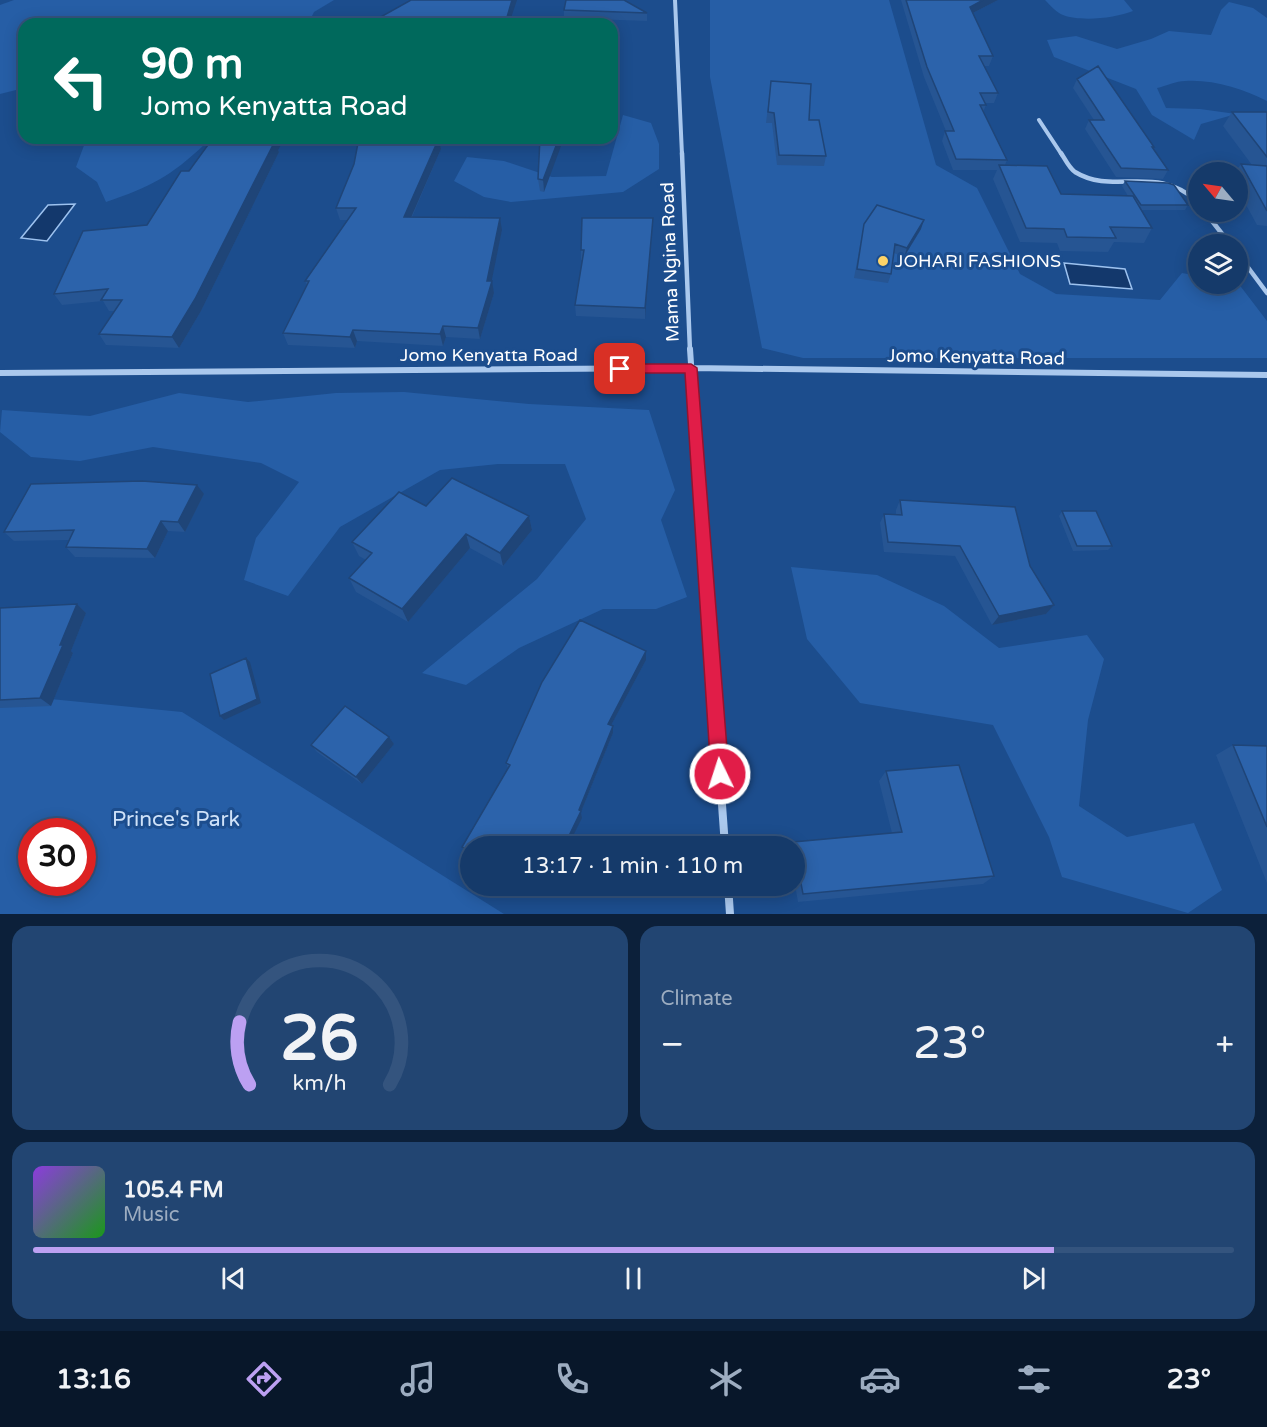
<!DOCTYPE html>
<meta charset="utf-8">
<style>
body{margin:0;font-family:"Varela Round",sans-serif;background:#224572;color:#f1f3f6;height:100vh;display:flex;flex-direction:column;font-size:22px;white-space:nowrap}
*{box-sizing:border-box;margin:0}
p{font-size:20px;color:#9dadc1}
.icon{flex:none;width:33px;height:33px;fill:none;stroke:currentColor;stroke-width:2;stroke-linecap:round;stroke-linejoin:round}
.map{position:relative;height:914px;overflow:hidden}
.sheet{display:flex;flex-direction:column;gap:12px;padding:12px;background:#0c203a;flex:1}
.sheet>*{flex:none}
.guide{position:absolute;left:18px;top:18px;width:600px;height:126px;border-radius:18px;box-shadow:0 3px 15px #0003,0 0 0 2px #34547e;background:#00695c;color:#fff;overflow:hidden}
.needle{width:39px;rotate:299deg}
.buttons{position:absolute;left:1188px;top:162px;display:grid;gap:12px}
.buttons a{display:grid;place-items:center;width:60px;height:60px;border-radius:50%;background:#153a6a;box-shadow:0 3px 15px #0003,0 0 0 2px #34547e;font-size:30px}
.speed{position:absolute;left:18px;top:818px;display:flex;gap:12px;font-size:30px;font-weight:700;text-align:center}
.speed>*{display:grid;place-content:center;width:78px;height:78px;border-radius:50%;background:#153a6a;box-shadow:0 3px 15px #0003,0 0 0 2px #34547e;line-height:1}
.speed .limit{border:9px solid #d22;background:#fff;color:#111}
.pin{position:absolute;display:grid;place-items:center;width:51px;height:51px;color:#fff;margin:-26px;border-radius:12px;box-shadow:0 3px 9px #0006}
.me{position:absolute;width:66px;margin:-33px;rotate:356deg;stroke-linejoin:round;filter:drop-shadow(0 0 4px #0008)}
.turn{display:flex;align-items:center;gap:21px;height:126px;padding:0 24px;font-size:27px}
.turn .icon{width:78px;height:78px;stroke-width:2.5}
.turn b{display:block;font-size:42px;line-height:51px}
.big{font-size:45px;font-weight:600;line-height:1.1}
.sheet .card{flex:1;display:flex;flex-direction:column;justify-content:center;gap:9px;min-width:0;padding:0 21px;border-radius:18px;background:#224572}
.sheet .dial{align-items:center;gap:0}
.dial svg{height:156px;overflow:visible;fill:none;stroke:#34547e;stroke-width:7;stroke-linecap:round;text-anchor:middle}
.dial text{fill:#f1f3f6;stroke:none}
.song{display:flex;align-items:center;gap:18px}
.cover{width:72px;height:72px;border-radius:9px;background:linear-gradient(135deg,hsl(270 70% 55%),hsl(120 70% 35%))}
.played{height:6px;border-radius:3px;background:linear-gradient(90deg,#bca0f2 85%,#34547e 85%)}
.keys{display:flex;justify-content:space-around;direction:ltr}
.heat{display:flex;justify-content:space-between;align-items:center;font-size:33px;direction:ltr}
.sheet .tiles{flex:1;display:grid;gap:12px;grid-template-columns:1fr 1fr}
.card:last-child{grid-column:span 2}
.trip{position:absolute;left:460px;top:836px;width:345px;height:60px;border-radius:30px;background:#153a6a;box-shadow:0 3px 15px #0003,0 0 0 2px #34547e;font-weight:600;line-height:60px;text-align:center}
.tab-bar{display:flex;height:96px;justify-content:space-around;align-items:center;background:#08172a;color:#9dadc1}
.tab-bar .icon{width:42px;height:42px}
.tab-bar .current{color:#bca0f2}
.tab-bar b{font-size:27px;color:#f1f3f6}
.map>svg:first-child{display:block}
.green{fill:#265ea6;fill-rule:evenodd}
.water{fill:#13386c;stroke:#9dc2ef;stroke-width:1.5}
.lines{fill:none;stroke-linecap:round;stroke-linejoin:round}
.street-far3{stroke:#aac8ed;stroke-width:4}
.street-far2{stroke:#aac8ed;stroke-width:4.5}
.street-far1{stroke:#aac8ed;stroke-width:6}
.street{stroke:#aac8ed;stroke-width:8}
.wall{fill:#265593}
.shaded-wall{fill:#1f4578}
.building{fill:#2c63ab;stroke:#1f4578;stroke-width:1.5}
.route{fill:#e11d48;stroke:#92132f;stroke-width:1.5}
.poi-dot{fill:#fdd368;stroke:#1c4d8d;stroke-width:2}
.labels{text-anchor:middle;stroke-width:6;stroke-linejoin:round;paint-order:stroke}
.poi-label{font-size:18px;fill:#fff;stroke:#1c4d8d;text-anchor:start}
.street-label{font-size:18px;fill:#fff;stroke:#1c4d8d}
.near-park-label{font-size:21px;fill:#cfe2f9;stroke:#1c4d8d}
</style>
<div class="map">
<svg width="1267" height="914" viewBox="0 0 1267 914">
<rect width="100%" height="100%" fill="#1c4d8d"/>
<!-- green -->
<path class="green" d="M 14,0 L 334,0 L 314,12 L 308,24 L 24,24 L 24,88 L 0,94 L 0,5 Z
M 710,0 L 889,0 L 936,165 L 977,188 L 1020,274 L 1056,294 L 1160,300 L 1182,273 L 1198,276 L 1198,284 L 1238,283 L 1267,321 L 1267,358 L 803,358 L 762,348 L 710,77 Z
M 1045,0 L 1124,0 L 1133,11 C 1116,18 1081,22 1063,15 C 1057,13 1050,5 1045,0 Z
M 1229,2 L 1253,8 L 1267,18 L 1267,101 C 1244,89 1212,79 1185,81 C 1176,81 1166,86 1157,88 L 1166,108 L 1200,109 L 1236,114 L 1201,124 L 1194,140 L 1152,115 L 1136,89 L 1054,57 L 1047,40 L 1076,36 L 1117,49 L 1151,39 L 1169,31 L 1211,35 L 1221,10 Z
M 623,115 L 651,123 L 659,144 L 659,169 L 623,192 L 511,202 L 484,197 L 454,181 L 467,157 L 504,161 L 552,177 L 606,176 Z
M 89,138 L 169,138 L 205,144 C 170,177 150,187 106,202 L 97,182 L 76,167 L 86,140 Z
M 404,392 L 529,404 L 649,410 L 675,490 L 661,520 L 687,597 L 656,609 L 603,609 L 519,648 L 466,685 L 422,673 L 537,579 L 586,519 L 565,464 L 498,464 L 440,470 L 340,527 L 288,596 L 244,580 L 256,538 L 299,482 L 261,463 L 153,447 L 80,461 L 31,457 L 0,432 L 2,410 L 90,416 L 179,393 L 248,402 L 336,393 Z
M 791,567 L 877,575 L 944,606 L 999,648 L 1087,635 L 1104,659 L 1088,720 L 1079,806 L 1127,837 L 1194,823 L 1222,890 L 1188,913 L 1062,877 L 1049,837 L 993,725 L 860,703 L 807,639 Z
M 0,694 L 182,712 L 504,914 L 0,914 ZM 32,831 L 82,831 L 82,882 L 32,882 Z"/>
<!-- water -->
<path class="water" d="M 75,204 L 47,241 L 21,238 L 48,205 Z
M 1064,263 L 1125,269 L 1132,289 L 1070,284 Z"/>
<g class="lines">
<!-- street-far3 -->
<path class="street-far3" d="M 675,0 L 682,155
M 1039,120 L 1062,155"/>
<!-- street-far2 -->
<path class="street-far2" d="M 682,153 L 690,351
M 1061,153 C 1065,159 1069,168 1075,172 C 1114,196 1156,163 1198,202
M 1205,212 L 1230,244
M 1238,254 L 1267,293"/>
<!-- street-far1 -->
<path class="street-far1" d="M 690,349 L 707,599
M 0,373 L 691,368 L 1267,375"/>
<!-- street -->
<path class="street" d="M 707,598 L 725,846
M 728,885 L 730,914"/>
</g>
<!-- wall -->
<path class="wall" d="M 901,0 L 998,0 L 973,13 L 993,56 L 989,66 L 984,66 L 998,93 L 994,103 L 985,103 L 986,105 L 983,112 L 1007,160 L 1005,165 L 1061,194 L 1128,196 L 1122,186 L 1125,181 L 1188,205 L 1185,210 L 1142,210 L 1152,228 L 1144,243 L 1114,242 L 1108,252 L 1060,251 L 1057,243 L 1020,242 L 993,179 L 997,170 L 953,170 L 942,141 L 945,131 L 946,131 L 924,77 Z
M 564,10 L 647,13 L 647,21 L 564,18 Z
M 1077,79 L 1154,147 L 1153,149 L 1168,170 L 1163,179 L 1116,177 L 1085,129 L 1089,120 L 1094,120 L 1073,88 Z
M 771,81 L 809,120 L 826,156 L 824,166 L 777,165 L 772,123 L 766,123 Z
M 1232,112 L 1267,112 L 1267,226 L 1257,225 L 1238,190 L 1238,172 L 1235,172 L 1241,164 L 1252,165 L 1223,126 Z
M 439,138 L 441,149 L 412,217 L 502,230 L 491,281 L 494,293 L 480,339 L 446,337 L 443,346 L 357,341 L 355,348 L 288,345 L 283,333 L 307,285 L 305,281 L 348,220 L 340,220 L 336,208 Z
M 540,138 L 544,192 L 540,191 L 538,179 Z
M 278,150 L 279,152 L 201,311 L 179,348 L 106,345 L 99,334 L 114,311 L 109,311 L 103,301 L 62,305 L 54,294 L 147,225 L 189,171 Z
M 864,224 L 921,229 L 904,257 L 894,253 L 891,274 L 888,283 L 854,278 Z
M 652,228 L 645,319 L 576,316 L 575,305 L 583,260 L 581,260 L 581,250 Z
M 204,494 L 185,532 L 168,531 L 155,558 L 75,557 L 66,547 L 69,540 L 14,541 L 4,532 Z
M 900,500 L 1030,566 L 1054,605 L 1046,614 L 992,625 L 955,556 L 884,552 L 880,523 L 884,514 L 896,514 L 896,510 Z
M 426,506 L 529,516 L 532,530 L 503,566 L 470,548 L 408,622 L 356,592 L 349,578 L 366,560 L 359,556 L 352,542 Z
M 1062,511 L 1112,546 L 1108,550 L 1073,551 L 1059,516 Z
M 77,604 L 86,613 L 71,651 L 73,653 L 51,706 L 0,708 L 0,608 Z
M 646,660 L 611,725 L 613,733 L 581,812 L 582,818 L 471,846 L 471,856 L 465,853 L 462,847 L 508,768 L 506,763 Z
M 389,737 L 394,744 L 362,784 L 317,752 L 311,745 Z
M 1233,745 L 1267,746 L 1267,883 L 1216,755 Z
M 886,771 L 994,876 L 983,884 L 798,902 L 795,885 L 795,846 L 791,846 L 793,842 L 892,833 L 879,781 Z
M 523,885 L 548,885 L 543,896 Z"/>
<!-- shaded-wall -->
<path class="shaded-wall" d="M 512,0 L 517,0 L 509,24 L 505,24 Z
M 983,0 L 998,0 L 967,16 L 970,7 Z
M 274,138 L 285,138 L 278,150 L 279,152 L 201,311 L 179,348 L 172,337 Z
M 439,138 L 441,149 L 406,229 L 404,217 Z
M 559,138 L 564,138 L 544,192 L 543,180 Z
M 500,218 L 502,230 L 490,289 L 492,281 L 494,293 L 480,339 L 478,328 Z
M 653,218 L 652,228 L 645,319 L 645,308 Z
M 924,220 L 921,229 L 904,257 L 907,248 Z
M 443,326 L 446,337 L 443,346 L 440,334 Z
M 353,330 L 357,341 L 355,348 L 350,337 Z
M 197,485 L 204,494 L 185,532 L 178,522 Z
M 529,516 L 532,530 L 503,566 L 500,553 Z
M 161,521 L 168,531 L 155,558 L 147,549 Z
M 466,534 L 470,548 L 408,622 L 402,609 Z
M 77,604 L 86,613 L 71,651 L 73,653 L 51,706 L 40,698 L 60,645 Z
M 1054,605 L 1046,614 L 992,625 L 999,616 Z
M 646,651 L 646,660 L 608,731 L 608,724 Z
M 246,658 L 250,662 L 261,703 L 224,720 L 220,716 Z
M 613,726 L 613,733 L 581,812 L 582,818 L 568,846 L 564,846 Z
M 389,737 L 394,744 L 362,784 L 356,777 Z
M 544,885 L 548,885 L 543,896 L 541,891 Z"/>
<!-- building -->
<path class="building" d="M 411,0 L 512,0 L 505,24 L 368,24 Z
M 566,0 L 624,0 L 647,13 L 564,10 Z
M 906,0 L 983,0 L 970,7 L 993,56 L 979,56 L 998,93 L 980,93 L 986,105 L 980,105 L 1007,160 L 956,159 L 945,131 L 954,131 L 927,67 Z
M 1098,66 L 1154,147 L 1152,147 L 1168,170 L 1121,168 L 1089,120 L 1104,120 L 1077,79 Z
M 771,81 L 811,84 L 809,120 L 819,120 L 826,156 L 779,155 L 774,113 L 768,112 Z
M 1232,112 L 1267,112 L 1267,157 Z
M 213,138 L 274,138 L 272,141 L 275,141 L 195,299 L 172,337 L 99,334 L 122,300 L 101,300 L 108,289 L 54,294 L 83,231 L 147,225 L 181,171 L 189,171 Z
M 433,138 L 439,138 L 404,217 L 500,218 L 487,281 L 492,281 L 478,328 L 443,326 L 440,334 L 353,330 L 350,337 L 283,333 L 309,281 L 305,281 L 356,208 L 336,208 L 354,164 L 358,143 Z
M 540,138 L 559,138 L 543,180 L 538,179 Z
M 1241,164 L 1267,166 L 1267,211 Z
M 999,165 L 1047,166 L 1061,194 L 1133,196 L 1152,228 L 1110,227 L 1116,238 L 1067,237 L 1064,229 L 1026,228 Z
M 1125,181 L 1168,183 L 1174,185 L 1188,205 L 1141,205 Z
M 877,205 L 924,220 L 907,248 L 895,244 L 891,274 L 857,269 L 864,224 Z
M 582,218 L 653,218 L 645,308 L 575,305 L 584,250 L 581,250 Z
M 452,478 L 529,516 L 500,553 L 466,534 L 402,609 L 349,578 L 372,553 L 352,542 L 399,492 L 426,506 Z
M 142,481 L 197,485 L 178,522 L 161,521 L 147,549 L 66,547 L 74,530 L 4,532 L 31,484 Z
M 900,500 L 1015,507 L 1030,566 L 1054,605 L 999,616 L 960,546 L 888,542 L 884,514 L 902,515 Z
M 1062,511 L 1096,511 L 1112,546 L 1077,546 Z
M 77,604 L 60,645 L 63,645 L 40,698 L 0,700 L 0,608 Z
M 580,620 L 646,651 L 608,724 L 613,726 L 579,810 L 581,811 L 564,846 L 471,846 L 471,852 L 462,847 L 510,765 L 506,763 L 542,682 Z
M 246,658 L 257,699 L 220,716 L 210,674 Z
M 345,706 L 389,737 L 356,777 L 311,745 Z
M 1233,745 L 1267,746 L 1267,827 Z
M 959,765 L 994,876 L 803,894 L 795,852 L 795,846 L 794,846 L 793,842 L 902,832 L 886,771 Z
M 530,885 L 544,885 L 541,891 Z"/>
<!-- route -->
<path class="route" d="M 620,364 L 691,364 L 697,368 L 729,774 L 727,781 L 720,783 L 714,781 L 711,774 L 685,373 L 620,373 L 613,369 Z"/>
<!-- markers -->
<circle class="poi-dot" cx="883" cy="261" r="6"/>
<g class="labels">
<!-- poi labels -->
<g class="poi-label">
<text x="895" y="267">JOHARI FASHIONS</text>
</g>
<!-- street labels -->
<g class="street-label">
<text transform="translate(670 262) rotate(-92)" y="6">Mama Ngina Road</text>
<text x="489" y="361">Jomo Kenyatta Road</text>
<text transform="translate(976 357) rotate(1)" y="6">Jomo Kenyatta Road</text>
</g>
<!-- near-park labels -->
<g class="near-park-label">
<text x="176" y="826">Prince's Park</text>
</g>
</g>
</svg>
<div class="buttons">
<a><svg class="needle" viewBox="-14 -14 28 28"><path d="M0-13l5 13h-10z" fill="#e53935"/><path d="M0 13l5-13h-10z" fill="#9dadc1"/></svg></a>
<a><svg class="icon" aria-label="layers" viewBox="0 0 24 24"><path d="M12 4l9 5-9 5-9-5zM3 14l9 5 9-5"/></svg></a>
</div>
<div class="speed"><div class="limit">30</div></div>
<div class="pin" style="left:620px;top:369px;background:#d93025"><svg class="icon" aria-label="arrive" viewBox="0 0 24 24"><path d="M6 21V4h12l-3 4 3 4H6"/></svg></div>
<svg class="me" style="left:720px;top:774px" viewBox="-20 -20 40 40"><circle r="17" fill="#e11d48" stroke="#fff" stroke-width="3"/><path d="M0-11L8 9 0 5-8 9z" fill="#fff"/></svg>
<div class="trip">13:17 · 1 min · 110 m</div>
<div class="guide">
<div class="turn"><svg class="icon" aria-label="left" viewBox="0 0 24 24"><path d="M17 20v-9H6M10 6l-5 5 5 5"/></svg><div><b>90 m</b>Jomo Kenyatta Road</div></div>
</div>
</div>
<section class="sheet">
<div class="tiles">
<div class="card dial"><svg viewBox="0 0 100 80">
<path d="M14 69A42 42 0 1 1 86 69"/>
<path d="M14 69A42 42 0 0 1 9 37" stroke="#bca0f2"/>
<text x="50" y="56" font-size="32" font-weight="700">26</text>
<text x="50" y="72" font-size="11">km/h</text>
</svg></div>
<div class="card"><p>Climate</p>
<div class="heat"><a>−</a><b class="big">23°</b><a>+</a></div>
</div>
<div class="card">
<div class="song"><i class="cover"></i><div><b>105.4 FM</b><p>Music</p></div></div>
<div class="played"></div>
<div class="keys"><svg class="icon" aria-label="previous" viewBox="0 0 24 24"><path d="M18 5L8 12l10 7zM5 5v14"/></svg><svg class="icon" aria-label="pause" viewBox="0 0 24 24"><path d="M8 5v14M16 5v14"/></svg><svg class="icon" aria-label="next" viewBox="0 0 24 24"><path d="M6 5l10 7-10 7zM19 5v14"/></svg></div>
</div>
</div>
</section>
<nav class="tab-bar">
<b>13:16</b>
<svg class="icon current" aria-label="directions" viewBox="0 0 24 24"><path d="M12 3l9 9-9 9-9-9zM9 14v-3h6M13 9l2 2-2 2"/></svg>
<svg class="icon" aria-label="music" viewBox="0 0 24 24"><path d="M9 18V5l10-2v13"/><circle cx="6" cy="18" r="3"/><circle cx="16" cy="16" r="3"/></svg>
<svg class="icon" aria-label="phone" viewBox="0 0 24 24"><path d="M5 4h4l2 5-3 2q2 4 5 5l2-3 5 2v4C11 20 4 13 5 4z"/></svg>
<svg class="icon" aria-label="climate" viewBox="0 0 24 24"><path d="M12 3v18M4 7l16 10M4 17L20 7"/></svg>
<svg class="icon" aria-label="car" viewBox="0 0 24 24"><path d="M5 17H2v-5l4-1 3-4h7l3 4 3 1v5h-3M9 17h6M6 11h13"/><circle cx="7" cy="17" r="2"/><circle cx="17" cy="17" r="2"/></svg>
<svg class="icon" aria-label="filters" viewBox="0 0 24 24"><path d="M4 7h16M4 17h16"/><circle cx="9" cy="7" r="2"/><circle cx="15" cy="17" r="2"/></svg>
<b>23°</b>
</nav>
